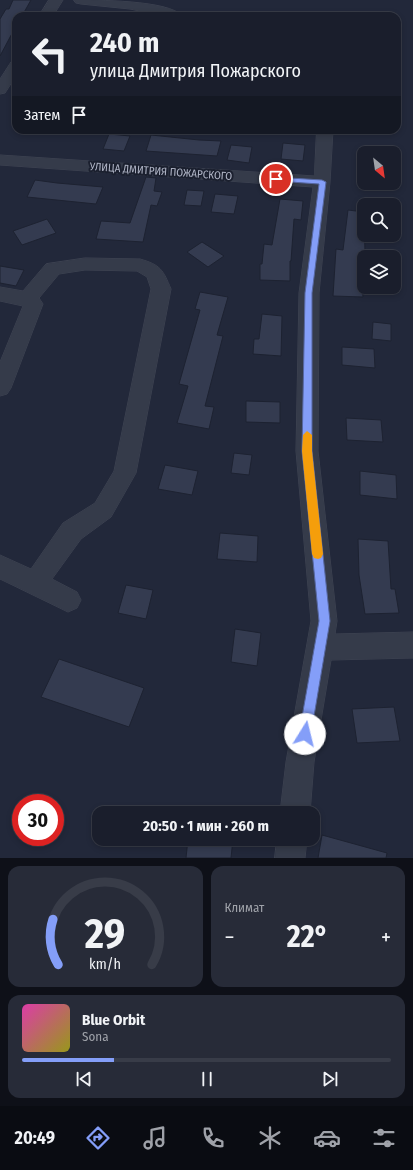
<!DOCTYPE html>
<html lang="ru">
<meta charset="utf-8">
<style>
body{margin:0;font-family:"Fira Sans Condensed",sans-serif;background:#272b38;color:#f1f3f6;height:100vh;display:flex;flex-direction:column;font-size:15px;white-space:nowrap}
*{box-sizing:border-box;margin:0}
p{font-size:13px;color:#9fa2a9}
.icon{flex:none;width:22px;height:22px;fill:none;stroke:currentColor;stroke-width:2;stroke-linecap:round;stroke-linejoin:round}
.map{position:relative;height:858px;overflow:hidden}
.side{display:flex;flex-direction:column;gap:8px;padding:8px;background:#0e1018;flex:1}
.side>*{flex:none}
.guide{position:absolute;left:12px;top:12px;width:389px;height:122px;border-radius:12px;box-shadow:0 2px 6px #0003,0 0 0 1px #383c48;background:#1a1e2c;color:#f1f3f6;overflow:hidden}
.needle{width:26px;rotate:151deg}
.tools{position:absolute;left:357px;top:146px;display:grid;gap:8px}
.tools a{display:grid;place-items:center;width:44px;height:44px;border-radius:8px;background:#1a1e2c;box-shadow:0 2px 6px #0003,0 0 0 1px #383c48;font-size:20px}
.speed{position:absolute;left:12px;top:794px;display:flex;gap:8px;font-size:20px;font-weight:700;text-align:center}
.speed>*{display:grid;place-content:center;width:52px;height:52px;border-radius:50%;background:#1a1e2c;box-shadow:0 2px 6px #0003,0 0 0 1px #383c48;line-height:1}
.speed .limit{border:6px solid #d22;background:#fff;color:#111}
.pin{position:absolute;display:grid;place-items:center;width:34px;height:34px;color:#fff;margin:-17px;border:2px solid #fff;border-radius:50%;box-shadow:0 1px 4px #0007}
.me{position:absolute;width:44px;margin:-22px;rotate:9deg;stroke-linejoin:round;filter:drop-shadow(0 0 3px #0008)}
.turn{display:flex;align-items:center;gap:14px;height:84px;padding:0 12px;font-size:18px}
.turn .icon{width:52px;height:52px;stroke-width:2.5}
.turn b{display:block;font-size:28px;line-height:34px}
.then{display:flex;align-items:center;height:38px;padding:0 12px;background:#0003;gap:8px;font-size:15px}
.big{font-size:30px;font-weight:700;line-height:1.1}
.side .card{flex:1;display:flex;flex-direction:column;justify-content:center;gap:6px;min-width:0;padding:0 14px;border-radius:12px;background:#272b38}
.side .dial{align-items:center;gap:0}
.dial svg{height:104px;overflow:visible;fill:none;stroke:#383c48;stroke-width:7;stroke-linecap:round;text-anchor:middle}
.dial text{fill:#f1f3f6;stroke:none}
.song{display:flex;align-items:center;gap:12px}
.cover{width:48px;height:48px;border-radius:6px;background:linear-gradient(135deg,hsl(320 70% 55%),hsl(60 70% 35%))}
.played{height:4px;border-radius:2px;background:linear-gradient(90deg,#849ef8 25%,#383c48 25%)}
.keys{display:flex;justify-content:space-around;direction:ltr}
.heat{display:flex;justify-content:space-between;align-items:center;font-size:22px;direction:ltr}
.side .tiles{flex:1;display:grid;gap:8px;grid-template-columns:1fr 1fr}
.card:last-child{grid-column:span 2}
.trip{position:absolute;left:92px;top:806px;width:228px;height:40px;border-radius:12px;background:#1a1e2c;box-shadow:0 2px 6px #0003,0 0 0 1px #383c48;font-weight:700;line-height:40px;text-align:center}
.tabs{display:flex;height:64px;justify-content:space-around;align-items:center;background:#0a0c12;color:#9fa2a9}
.tabs .icon{width:28px;height:28px}
.tabs .current{color:#849ef8}
.tabs b{font-size:18px;color:#f1f3f6}
.map>svg:first-child{display:block}
.building{fill:#343b50;stroke:#1d2231}
.lines{fill:none;stroke-linecap:round;stroke-linejoin:round}
.minor-casing{stroke:#3f4453;stroke-width:1}
.minor{fill:#353b4a;fill-rule:evenodd}
.route{fill:#849ef8;stroke:#5667a1}
.slow{fill:#f59e0b}
.labels{text-anchor:middle;stroke-width:4;stroke-linejoin:round;paint-order:stroke}
.far-street-label{font-size:11px;fill:#b0b5c6;stroke:#1b202f}
</style>
<div class="map">
<svg width="413" height="858" viewBox="0 0 413 858">
<rect width="100%" height="100%" fill="#22283a"/>
<!-- building -->
<path class="building" d="M 13,0 L 31,0 L 22,16 L 16,16 L 16,26 L 0,56 L 0,19 L 6,9 L 9,9 Z
M 109,134 L 130,136 L 124,151 L 103,149 Z
M 151,135 L 199,140 L 221,141 L 217,156 L 146,151 Z
M 283,143 L 305,145 L 303,161 L 281,159 Z
M 231,145 L 252,147 L 249,163 L 227,160 Z
M 146,177 L 156,178 L 154,191 L 162,192 L 157,206 L 151,205 L 143,242 L 96,239 L 101,221 L 130,223 Z
M 35,180 L 57,183 L 103,187 L 96,204 L 27,197 Z
M 187,190 L 204,191 L 201,206 L 184,205 Z
M 215,194 L 238,196 L 234,214 L 211,212 Z
M 280,199 L 303,201 L 301,220 L 294,219 L 291,261 L 290,261 L 290,281 L 260,280 L 260,264 L 262,264 L 264,244 L 272,245 Z
M 348,210 L 364,212 L 365,252 L 364,267 L 361,267 L 363,297 L 333,296 L 336,249 L 343,250 Z
M 47,219 L 56,233 L 22,245 L 13,231 Z
M 202,242 L 224,256 L 208,267 L 187,252 Z
M 0,266 L 24,270 L 16,286 L 0,283 Z
M 200,292 L 228,297 L 217,335 L 223,336 L 205,406 L 214,407 L 209,429 L 177,423 L 188,386 L 179,384 L 200,310 L 195,309 Z
M 262,314 L 282,316 L 281,356 L 253,354 L 254,339 L 259,339 Z
M 373,322 L 391,324 L 391,341 L 372,339 Z
M 342,347 L 374,349 L 375,368 L 342,365 Z
M 246,401 L 280,402 L 280,423 L 246,422 Z
M 346,418 L 381,420 L 383,442 L 347,440 Z
M 234,453 L 252,455 L 249,475 L 231,473 Z
M 165,465 L 198,471 L 192,495 L 158,489 Z
M 360,471 L 396,475 L 397,499 L 360,495 Z
M 220,533 L 258,536 L 257,562 L 217,559 Z
M 358,539 L 388,541 L 391,589 L 395,589 L 399,613 L 365,614 L 359,575 Z
M 126,585 L 153,590 L 146,619 L 118,613 Z
M 235,629 L 261,633 L 257,666 L 231,662 Z
M 59,659 L 144,688 L 129,727 L 41,697 Z
M 394,707 L 400,741 L 357,743 L 352,709 Z
M 322,835 L 387,853 L 386,858 L 318,858 Z
M 188,839 L 233,839 L 231,858 L 186,858 Z"/>
<g class="lines">
<defs>
<path id="minor" d="M 49,0 L 63,0 L 53,16 L 39,16 Z
M 74,0 C 95,0 170,0 182,16 L 164,16 L 130,9 L 81,4 L 76,3 Z
M 16,61 L 16,76 L 5,93 L 0,94 L 0,79 L 11,62 Z
M 317,130 L 333,130 L 330,182 L 319,293 L 318,451 L 337,621 L 335,634 L 413,632 L 413,658 L 331,660 L 314,762 L 310,813 L 280,813 L 286,762 L 311,621 L 296,451 L 299,293 L 313,187 L 0,165 L 0,155 L 314,176 Z
M 85,258 L 140,259 C 161,265 163,270 171,289 L 136,473 L 111,517 L 81,539 L 52,579 L 77,592 L 81,600 L 77,608 L 68,612 L 0,579 L 0,555 L 31,569 L 63,523 L 95,503 L 114,471 L 151,289 L 147,277 L 137,271 L 85,270 L 59,274 L 39,298 L 43,304 L 11,388 L 7,394 L 0,396 L 0,362 L 23,306 L 0,301 L 0,287 L 23,291 L 46,264 Z
M 277,839 L 307,839 L 305,858 L 275,858 Z"/>
</defs>
<!-- minor casing -->
<use href="#minor" class="minor-casing"/>
<!-- minor -->
<use href="#minor" class="minor"/>
</g>
<!-- route -->
<path class="route" d="M 274,177 L 322,180 L 326,182 L 312,293 L 312,451 L 330,621 L 311,734 L 309,738 L 305,739 L 301,738 L 299,734 L 319,621 L 302,451 L 305,293 L 319,184 L 276,181 L 274,180 Z"/>
<!-- slow -->
<path class="slow" d="M 307,431 L 312,435 L 312,451 L 323,554 L 321,558 L 318,559 L 314,558 L 312,554 L 302,451 L 303,435 Z"/>
<g class="labels">
<!-- far-street labels -->
<g class="far-street-label">
<text transform="translate(161 171) rotate(4)" y="4">УЛИЦА ДМИТРИЯ ПОЖАРСКОГО</text>
</g>
</g>
</svg>
<div class="tools">
<a><svg class="needle" viewBox="-14 -14 28 28"><path d="M0-13l5 13h-10z" fill="#e53935"/><path d="M0 13l5-13h-10z" fill="#9fa2a9"/></svg></a>
<a><svg class="icon" aria-label="search" viewBox="0 0 24 24"><circle cx="10" cy="10" r="6"/><path d="M15 15l6 6"/></svg></a>
<a><svg class="icon" aria-label="layers" viewBox="0 0 24 24"><path d="M12 4l9 5-9 5-9-5zM3 14l9 5 9-5"/></svg></a>
</div>
<div class="speed"><div class="limit">30</div></div>
<div class="pin" style="left:276px;top:179px;background:#d93025"><svg class="icon" aria-label="arrive" viewBox="0 0 24 24"><path d="M6 21V4h12l-3 4 3 4H6"/></svg></div>
<svg class="me" style="left:305px;top:734px" viewBox="-20 -20 40 40"><circle r="19" fill="#fff"/><path d="M0-13L10 11 0 6-10 11z" fill="#849ef8"/></svg>
<div class="trip">20:50 · 1 мин · 260 m</div>
<div class="guide">
<div class="turn"><svg class="icon" aria-label="left" viewBox="0 0 24 24"><path d="M17 20v-9H6M10 6l-5 5 5 5"/></svg><div><b>240 m</b>улица Дмитрия Пожарского</div></div>
<div class="then">Затем<svg class="icon" aria-label="arrive" viewBox="0 0 24 24"><path d="M6 21V4h12l-3 4 3 4H6"/></svg></div>
</div>
</div>
<section class="side">
<div class="tiles">
<div class="card dial"><svg viewBox="0 0 100 80">
<path d="M14 69A42 42 0 1 1 86 69"/>
<path d="M14 69A42 42 0 0 1 10 34" stroke="#849ef8"/>
<text x="50" y="56" font-size="32" font-weight="700">29</text>
<text x="50" y="72" font-size="11">km/h</text>
</svg></div>
<div class="card"><p>Климат</p>
<div class="heat"><a>−</a><b class="big">22°</b><a>+</a></div>
</div>
<div class="card">
<div class="song"><i class="cover"></i><div><b>Blue Orbit</b><p>Sona</p></div></div>
<div class="played"></div>
<div class="keys"><svg class="icon" aria-label="previous" viewBox="0 0 24 24"><path d="M18 5L8 12l10 7zM5 5v14"/></svg><svg class="icon" aria-label="pause" viewBox="0 0 24 24"><path d="M8 5v14M16 5v14"/></svg><svg class="icon" aria-label="next" viewBox="0 0 24 24"><path d="M6 5l10 7-10 7zM19 5v14"/></svg></div>
</div>
</div>
</section>
<nav class="tabs">
<b>20:49</b>
<svg class="icon current" aria-label="directions" viewBox="0 0 24 24"><path d="M12 3l9 9-9 9-9-9zM9 14v-3h6M13 9l2 2-2 2"/></svg>
<svg class="icon" aria-label="music" viewBox="0 0 24 24"><path d="M9 18V5l10-2v13"/><circle cx="6" cy="18" r="3"/><circle cx="16" cy="16" r="3"/></svg>
<svg class="icon" aria-label="phone" viewBox="0 0 24 24"><path d="M5 4h4l2 5-3 2q2 4 5 5l2-3 5 2v4C11 20 4 13 5 4z"/></svg>
<svg class="icon" aria-label="climate" viewBox="0 0 24 24"><path d="M12 3v18M4 7l16 10M4 17L20 7"/></svg>
<svg class="icon" aria-label="car" viewBox="0 0 24 24"><path d="M5 17H2v-5l4-1 3-4h7l3 4 3 1v5h-3M9 17h6M6 11h13"/><circle cx="7" cy="17" r="2"/><circle cx="17" cy="17" r="2"/></svg>
<svg class="icon" aria-label="filters" viewBox="0 0 24 24"><path d="M4 7h16M4 17h16"/><circle cx="9" cy="7" r="2"/><circle cx="15" cy="17" r="2"/></svg>
</nav>
